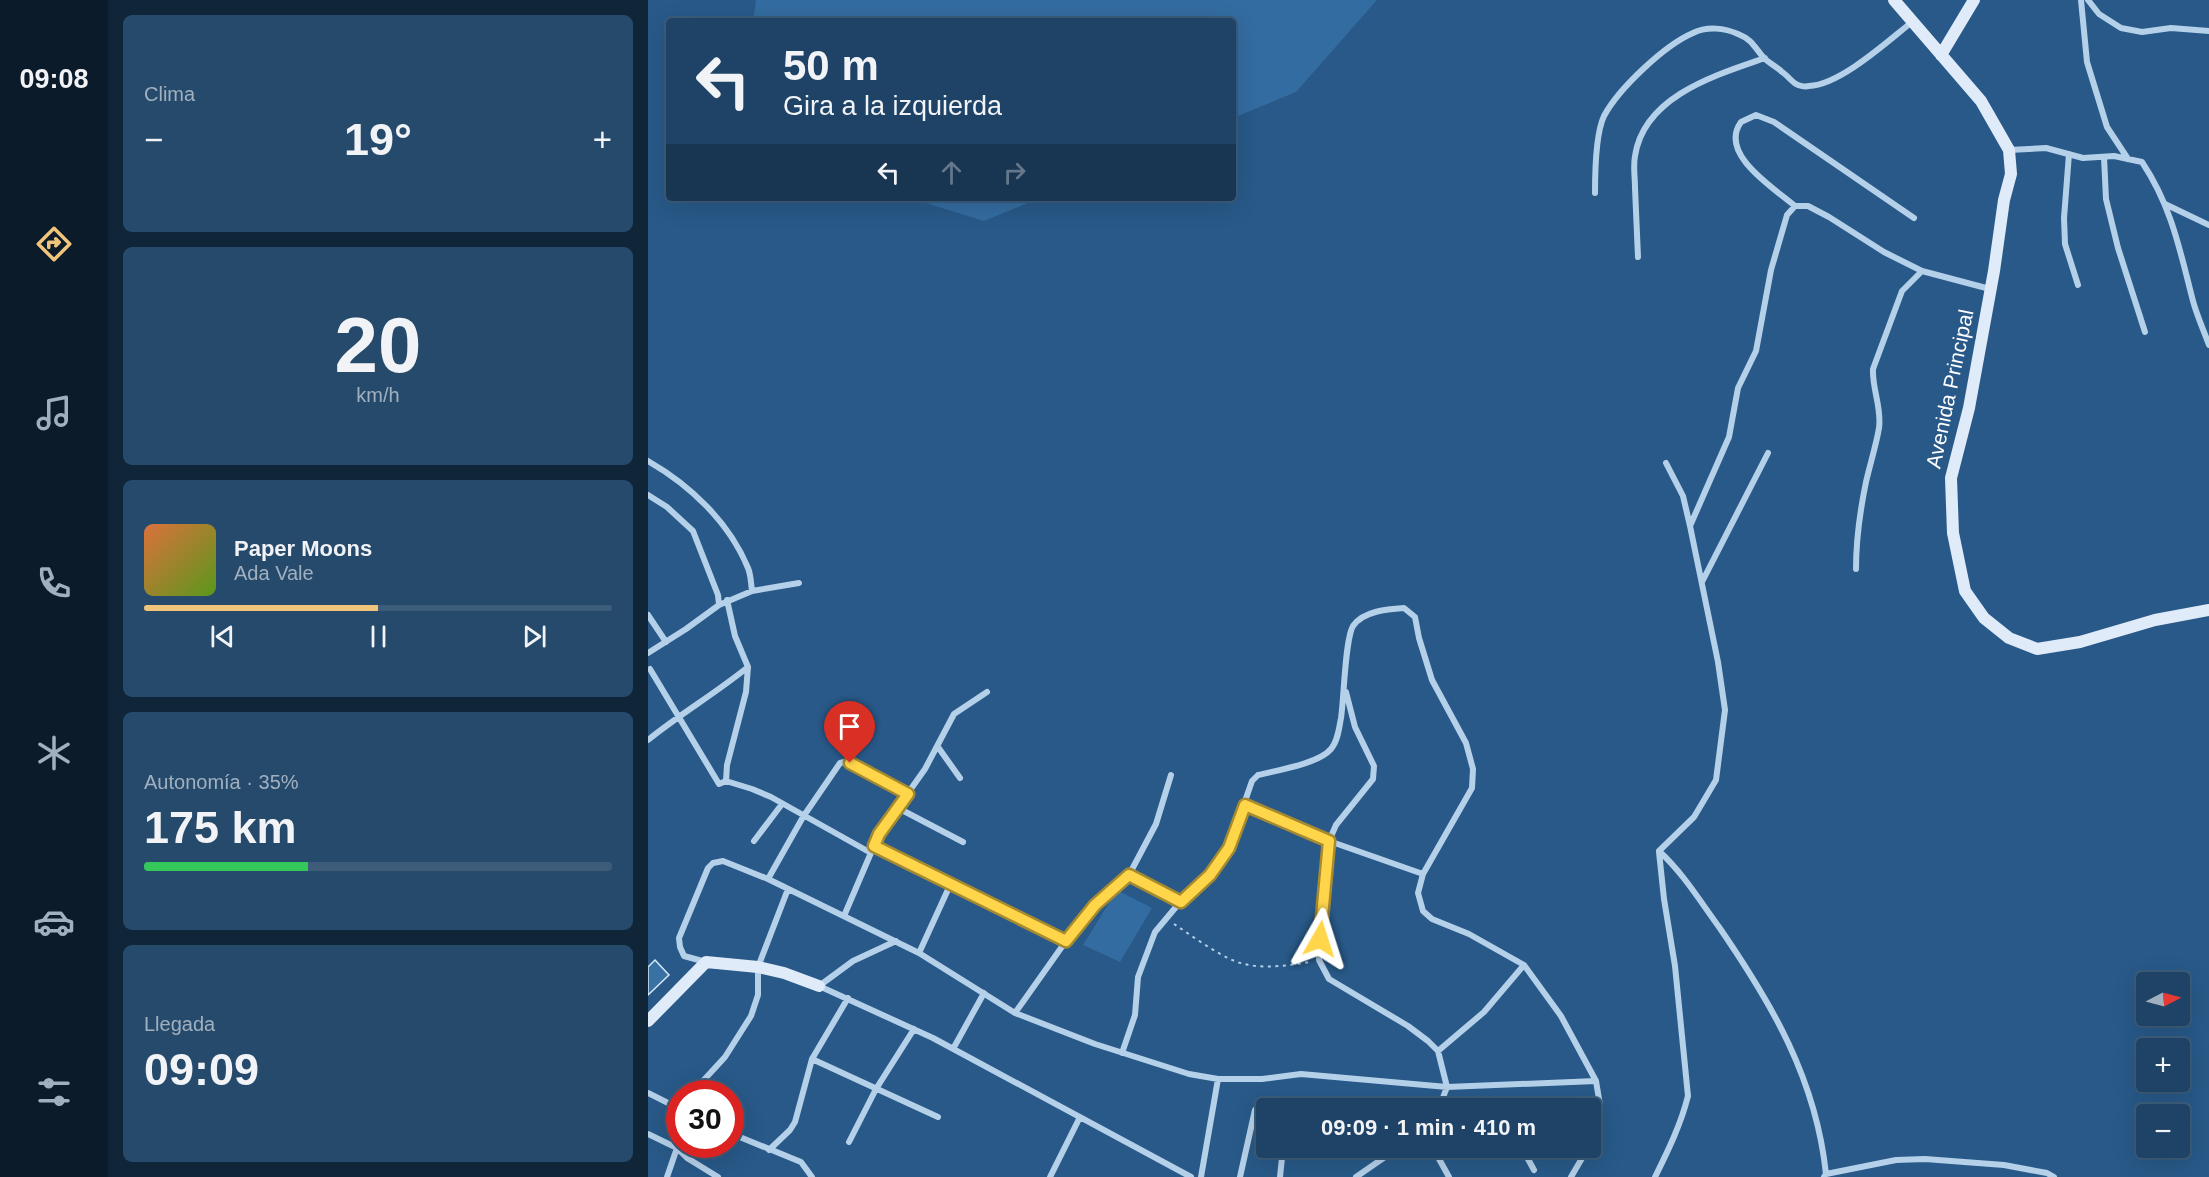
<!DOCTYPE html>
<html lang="es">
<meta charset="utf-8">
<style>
body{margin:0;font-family:Arial,sans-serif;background:#264a6c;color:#f1f3f6;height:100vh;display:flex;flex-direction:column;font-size:22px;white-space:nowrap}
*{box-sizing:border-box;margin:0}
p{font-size:20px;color:#a1b0bf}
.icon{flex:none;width:33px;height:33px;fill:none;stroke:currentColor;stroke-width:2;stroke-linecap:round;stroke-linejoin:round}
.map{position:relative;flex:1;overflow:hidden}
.drawer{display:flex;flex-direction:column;gap:15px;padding:15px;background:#102538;width:540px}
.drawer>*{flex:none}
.top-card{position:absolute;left:18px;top:18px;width:570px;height:183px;border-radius:6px;box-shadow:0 6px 24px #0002,0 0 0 2px #3c5c7a;background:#1e4366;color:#f1f3f6;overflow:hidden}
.needle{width:39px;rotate:84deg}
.buttons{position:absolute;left:1488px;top:972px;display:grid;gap:12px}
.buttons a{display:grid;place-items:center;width:54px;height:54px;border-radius:6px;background:#1e4366;box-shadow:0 6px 24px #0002,0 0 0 2px #3c5c7a;font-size:30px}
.speed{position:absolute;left:18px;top:1080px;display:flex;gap:12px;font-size:30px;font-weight:700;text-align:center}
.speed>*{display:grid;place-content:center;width:78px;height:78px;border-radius:50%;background:#1e4366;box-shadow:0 6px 24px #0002,0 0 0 2px #3c5c7a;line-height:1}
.speed .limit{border:9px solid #d22;background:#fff;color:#111}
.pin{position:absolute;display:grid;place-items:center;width:51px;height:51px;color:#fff;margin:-62px -26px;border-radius:50% 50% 50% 0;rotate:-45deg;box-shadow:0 0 6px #0007}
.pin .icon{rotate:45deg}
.me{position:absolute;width:66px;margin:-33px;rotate:6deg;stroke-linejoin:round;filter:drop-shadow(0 0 4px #0008)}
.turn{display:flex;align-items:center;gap:21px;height:126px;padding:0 18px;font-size:27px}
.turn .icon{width:78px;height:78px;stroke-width:2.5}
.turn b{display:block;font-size:42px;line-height:51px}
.lanes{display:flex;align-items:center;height:57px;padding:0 18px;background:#0003;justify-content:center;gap:30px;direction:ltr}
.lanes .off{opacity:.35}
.big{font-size:45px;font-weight:600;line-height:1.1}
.drawer .widget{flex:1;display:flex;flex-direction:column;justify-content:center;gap:9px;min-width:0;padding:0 21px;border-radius:9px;background:#264a6c}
.drawer .dial{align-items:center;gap:0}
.dial b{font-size:78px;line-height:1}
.song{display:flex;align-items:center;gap:18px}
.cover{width:72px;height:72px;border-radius:9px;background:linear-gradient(135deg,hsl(20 70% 55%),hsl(90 70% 35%))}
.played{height:6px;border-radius:3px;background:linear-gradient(90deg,#f0c57b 50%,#3c5c7a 50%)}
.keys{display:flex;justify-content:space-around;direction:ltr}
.heat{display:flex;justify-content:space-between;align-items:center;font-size:33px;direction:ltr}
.charge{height:9px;border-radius:4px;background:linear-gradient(90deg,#34c759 35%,#3c5c7a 0)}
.trip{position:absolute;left:608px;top:1098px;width:345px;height:60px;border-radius:6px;background:#1e4366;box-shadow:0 6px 24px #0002,0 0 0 2px #3c5c7a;font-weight:600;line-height:60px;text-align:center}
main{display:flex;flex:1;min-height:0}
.menu{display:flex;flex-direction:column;width:108px;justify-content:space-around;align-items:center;background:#0c1b29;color:#a1b0bf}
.menu .icon{width:42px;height:42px}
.menu .selected{color:#f0c57b}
.menu b{font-size:27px;color:#f1f3f6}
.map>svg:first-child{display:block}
.green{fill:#336ca0}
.building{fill:#3971a5;stroke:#d8e9f7;stroke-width:1.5}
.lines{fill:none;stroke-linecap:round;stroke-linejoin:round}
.path{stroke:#b5d0e9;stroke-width:2;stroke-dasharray:3 4.5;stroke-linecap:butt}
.street{stroke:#b5d0e9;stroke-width:6}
.secondary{stroke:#dfebf8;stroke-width:12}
.route-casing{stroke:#a68a30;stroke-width:15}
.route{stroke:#ffd54a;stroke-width:10}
.labels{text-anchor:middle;stroke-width:6;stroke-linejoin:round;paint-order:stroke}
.street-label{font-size:21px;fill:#fff;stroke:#285988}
</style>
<main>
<nav class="menu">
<b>09:08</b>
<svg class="icon selected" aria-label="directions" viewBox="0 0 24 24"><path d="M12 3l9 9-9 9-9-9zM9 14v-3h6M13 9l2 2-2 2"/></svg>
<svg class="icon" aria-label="music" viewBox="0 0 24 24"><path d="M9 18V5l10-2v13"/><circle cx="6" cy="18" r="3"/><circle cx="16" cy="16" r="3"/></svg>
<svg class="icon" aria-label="phone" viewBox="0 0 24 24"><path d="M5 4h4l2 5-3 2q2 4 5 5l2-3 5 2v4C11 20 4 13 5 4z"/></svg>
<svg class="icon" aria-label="climate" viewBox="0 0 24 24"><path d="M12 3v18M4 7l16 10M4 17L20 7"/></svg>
<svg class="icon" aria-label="car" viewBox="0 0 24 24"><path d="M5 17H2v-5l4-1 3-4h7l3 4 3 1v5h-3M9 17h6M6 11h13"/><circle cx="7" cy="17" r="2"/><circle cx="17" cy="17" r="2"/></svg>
<svg class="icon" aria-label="filters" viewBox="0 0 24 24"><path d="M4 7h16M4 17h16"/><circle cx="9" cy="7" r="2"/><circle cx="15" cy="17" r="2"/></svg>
</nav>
<section class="drawer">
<div class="widget"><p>Clima</p>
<div class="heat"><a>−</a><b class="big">19°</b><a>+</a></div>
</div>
<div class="widget dial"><b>20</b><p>km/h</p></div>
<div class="widget">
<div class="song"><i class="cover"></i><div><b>Paper Moons</b><p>Ada Vale</p></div></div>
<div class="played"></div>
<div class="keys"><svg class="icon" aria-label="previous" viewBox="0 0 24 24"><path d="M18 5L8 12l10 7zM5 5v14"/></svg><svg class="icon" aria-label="pause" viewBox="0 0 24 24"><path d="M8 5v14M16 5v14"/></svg><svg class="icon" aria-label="next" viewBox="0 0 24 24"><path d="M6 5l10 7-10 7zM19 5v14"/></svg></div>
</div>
<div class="widget"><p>Autonomía · 35%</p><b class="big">175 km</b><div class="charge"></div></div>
<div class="widget"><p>Llegada</p><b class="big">09:09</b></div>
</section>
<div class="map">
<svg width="1561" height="1177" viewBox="0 0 1561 1177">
<rect width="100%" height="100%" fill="#285988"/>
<!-- green -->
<path class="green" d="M 108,0 L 729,0 L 648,92 L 585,118 L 585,21 L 105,21 Z
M 262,198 L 392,198 L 336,221 Z
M 469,890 L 504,908 L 472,962 L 435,945 Z"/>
<!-- building -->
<path class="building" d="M 7,960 L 21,975 L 0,995 L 0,967 Z"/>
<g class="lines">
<!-- path -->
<path class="path" d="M 526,924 C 544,936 563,950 582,959 C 607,971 636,966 662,962"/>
<!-- street -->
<path class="street" d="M 1433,0 L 1439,62 L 1459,127 L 1480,159
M 1440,0 L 1451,14 L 1473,28 L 1494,32 L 1523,28 L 1561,31
M 1361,150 L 1398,148 L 1435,158 L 1466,156 L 1494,162 C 1524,207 1532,251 1545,301 C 1549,316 1556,331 1561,345
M 1421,154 L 1416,218 L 1417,244 L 1430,285
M 1456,157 L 1458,199 L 1470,248 L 1497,332
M 947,193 C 947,173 948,133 956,116 C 971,88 1017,45 1045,33 C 1059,26 1077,28 1090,34 C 1105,40 1106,47 1116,58 C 1121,63 1129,67 1134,72 C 1139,75 1143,81 1148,84 C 1151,86 1157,87 1161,86 C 1192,85 1240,41 1264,22
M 1517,204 L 1561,225
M 1147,206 C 1126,188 1070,154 1093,122 L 1108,115 L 1126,122 L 1266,218
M 990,257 C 989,234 988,211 987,188 C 987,177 985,166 987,156 C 996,96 1068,75 1117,58
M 0,461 C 42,485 81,522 100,568 C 103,575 103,584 104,591
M 0,495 L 19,507 L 45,531 L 70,595 L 71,605 L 104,591 L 151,583
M 1042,526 L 1081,437 L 1090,388 L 1108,351 L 1123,270 L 1139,215 L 1147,206 L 1160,206 L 1181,217 L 1236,252 L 1274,271 L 1342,289
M 1208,569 C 1208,540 1212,511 1218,482 C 1222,464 1228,446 1231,428 C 1234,408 1224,389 1225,369 L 1254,291 L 1274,271
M 1054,582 L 1120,453
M 79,600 L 87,636 L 100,667
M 0,615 L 18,642
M 0,653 L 38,629 L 71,605
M 2,669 L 71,784 L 78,781 L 104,789 L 123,797 L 223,853
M 698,692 L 707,727 L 726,766 L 725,779 L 688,825 L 681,841 L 671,960 L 681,979 L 760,1026 L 780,1041 L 790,1051 L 799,1087 L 791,1108
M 0,740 C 32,714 68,693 100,667 L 98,692 L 79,765 L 78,781
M 290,747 L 312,778
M 597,805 L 681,841 L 775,874
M 250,808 L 315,842
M 106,841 L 134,804
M 226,846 L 418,941
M 1011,851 L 1046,817 L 1068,780 L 1077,710 L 1070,662 L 1042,526 L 1035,496 L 1018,463
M 1011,851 C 1035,873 1052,901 1071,927 C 1124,1004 1168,1079 1178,1174 L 1176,1177
M 481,875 L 533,901
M 120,879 L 155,817 L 192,763 L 196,762 L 202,763 L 260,794
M 196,916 L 231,834 L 277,769 L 306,714 L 339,692
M 271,953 L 303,883
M 58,962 L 36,956 L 32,947 L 31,938 L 60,868 L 65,863 L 75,861 L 120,879 L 271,953 L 367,1013 L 447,1044 L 541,1074 L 570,1079 L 614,1079 L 653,1074 L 799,1087 L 948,1081
M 171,986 L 285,1038 L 543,1177
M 171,986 L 205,961 L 248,941
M 367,1013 L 418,941 L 447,905 L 481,875 L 508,824 L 523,775
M 305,1049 L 336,993
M 790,1051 L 836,1012 L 876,965
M 474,1053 L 487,1015 L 490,977 L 507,932 L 533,901 L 562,875 L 581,847 L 604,781 L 610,775 C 630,770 670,764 683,749 C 690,741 691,728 693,718 C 696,699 697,639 705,626 C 715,611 740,609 756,608 L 767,617 L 771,638 L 784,680 L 818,743 L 825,769 L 824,788 L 775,874 L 770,893 L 775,911 L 784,919 L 821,934 L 876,965 L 913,1016 L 948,1081 L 952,1105 L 942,1144
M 164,1059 L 290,1117
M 0,1093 L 32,1109
M 43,1094 L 77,1057 L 103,1016 L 110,995 L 110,967 L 140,889
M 82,1133 L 153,1162 L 164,1177
M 0,1134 L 29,1148 L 39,1158 L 70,1177
M 201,1142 L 228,1089 L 266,1029
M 785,1148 L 801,1177
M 874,1148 L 886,1170
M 121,1150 L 142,1130 L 147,1122 L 164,1059 L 200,998
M 1178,1174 L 1248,1160 L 1277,1159 L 1356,1165 L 1399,1173 L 1406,1177
M 19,1177 L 29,1148
M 402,1177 L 432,1117
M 553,1177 L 570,1079
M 592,1177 L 607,1110
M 632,1177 L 635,1148
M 708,1177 L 750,1148
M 923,1177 L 940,1148
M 1007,1177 C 1020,1151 1033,1124 1040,1096 L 1027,966 L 1016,899 L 1011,852"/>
<!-- secondary -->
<path class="secondary" d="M 1246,0 L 1333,101 L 1361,150 L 1363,174 L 1356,200 L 1346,271 L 1321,408 L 1303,478 L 1305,533 L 1317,591 L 1336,618 L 1361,638 L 1389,649 L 1432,642 L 1507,620 L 1561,610
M 1293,55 L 1326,0
M 0,1021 L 58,962 L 110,967 L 136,973 L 171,986"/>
</g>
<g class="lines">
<defs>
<path id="route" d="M 202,763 L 260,794 L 231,834 L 226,846 L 418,941 L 447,905 L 481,875 L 533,902 L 562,875 L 581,848 L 597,805 L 681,841 L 672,939"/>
</defs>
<!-- route casing -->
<use href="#route" class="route-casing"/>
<!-- route -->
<use href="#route" class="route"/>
</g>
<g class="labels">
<!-- street labels -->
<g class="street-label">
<text transform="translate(1302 389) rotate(-78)" y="7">Avenida Principal</text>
</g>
</g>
</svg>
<div class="buttons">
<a><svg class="needle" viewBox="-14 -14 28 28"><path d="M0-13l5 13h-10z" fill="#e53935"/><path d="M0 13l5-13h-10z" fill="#a1b0bf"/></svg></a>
<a>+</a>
<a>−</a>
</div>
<div class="speed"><div class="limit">30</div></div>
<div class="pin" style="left:202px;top:763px;background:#d93025"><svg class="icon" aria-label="arrive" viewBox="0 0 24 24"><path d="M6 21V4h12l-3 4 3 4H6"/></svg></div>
<svg class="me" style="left:672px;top:939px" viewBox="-20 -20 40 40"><path d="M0-17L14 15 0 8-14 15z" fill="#ffd54a" stroke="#fff" stroke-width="4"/></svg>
<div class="trip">09:09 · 1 min · 410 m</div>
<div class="top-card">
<div class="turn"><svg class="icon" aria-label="left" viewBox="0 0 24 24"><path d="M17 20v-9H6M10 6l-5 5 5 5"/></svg><div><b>50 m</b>Gira a la izquierda</div></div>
<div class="lanes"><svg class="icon" aria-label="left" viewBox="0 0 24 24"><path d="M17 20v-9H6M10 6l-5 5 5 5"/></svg><svg class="icon off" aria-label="ahead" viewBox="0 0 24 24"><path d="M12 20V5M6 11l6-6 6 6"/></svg><svg class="icon off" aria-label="right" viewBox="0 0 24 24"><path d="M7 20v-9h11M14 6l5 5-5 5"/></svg></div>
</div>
</div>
</main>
